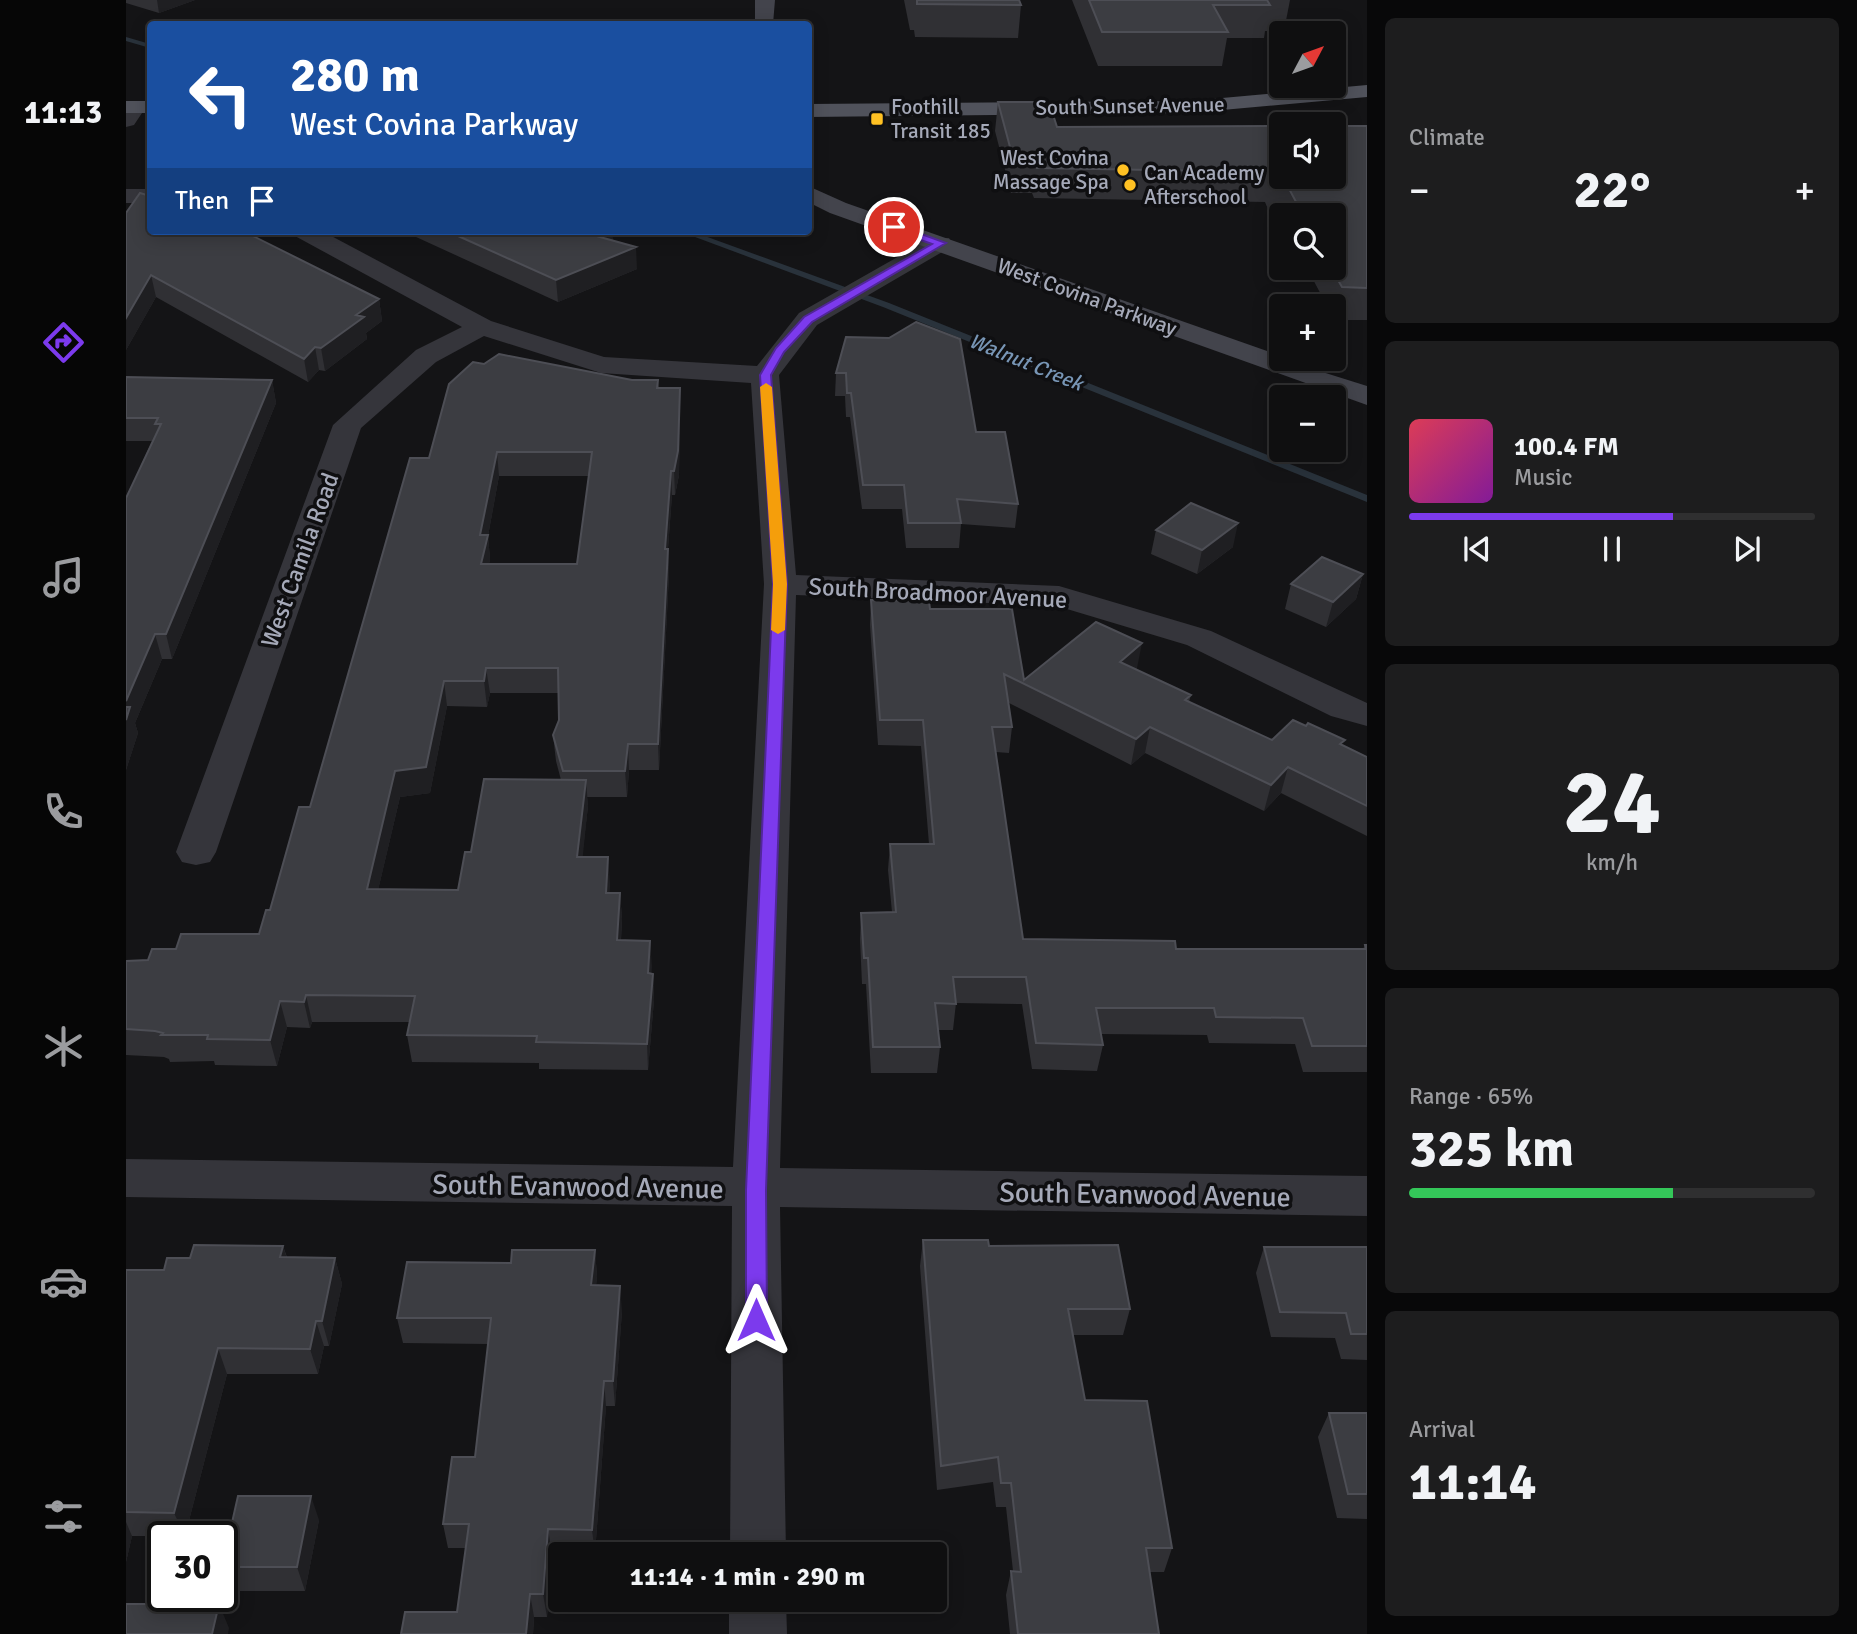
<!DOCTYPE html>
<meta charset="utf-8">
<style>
body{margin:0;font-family:Signika,sans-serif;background:#1d1d1e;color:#f1f3f6;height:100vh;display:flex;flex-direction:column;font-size:26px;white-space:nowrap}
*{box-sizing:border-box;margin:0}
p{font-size:23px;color:#9b9c9f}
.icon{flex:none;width:38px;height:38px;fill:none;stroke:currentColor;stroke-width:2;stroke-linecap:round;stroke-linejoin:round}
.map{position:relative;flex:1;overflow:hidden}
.panel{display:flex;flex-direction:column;gap:18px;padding:18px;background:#080809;width:490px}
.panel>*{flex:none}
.hud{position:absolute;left:21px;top:21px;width:665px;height:214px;border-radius:7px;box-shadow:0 4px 18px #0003,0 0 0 2px #2f2f30;background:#1a4fa0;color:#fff;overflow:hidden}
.needle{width:46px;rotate:49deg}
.controls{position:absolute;left:1143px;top:21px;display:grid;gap:14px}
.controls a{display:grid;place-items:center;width:77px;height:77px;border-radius:7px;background:#0f0f10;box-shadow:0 4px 18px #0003,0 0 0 2px #2f2f30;font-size:35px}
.speed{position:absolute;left:21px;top:1521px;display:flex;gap:14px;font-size:35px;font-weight:700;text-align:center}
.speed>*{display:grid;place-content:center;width:91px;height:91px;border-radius:50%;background:#0f0f10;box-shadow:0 4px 18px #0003,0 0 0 2px #2f2f30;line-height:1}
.speed .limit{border:4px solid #111;border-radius:10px;background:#fff;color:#111}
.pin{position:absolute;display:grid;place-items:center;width:60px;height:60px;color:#fff;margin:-30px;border:4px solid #fff;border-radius:50%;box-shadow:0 2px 7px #0007}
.me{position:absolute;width:77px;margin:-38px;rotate:0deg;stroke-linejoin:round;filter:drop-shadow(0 0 5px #0008)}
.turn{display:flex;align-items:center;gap:24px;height:147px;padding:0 28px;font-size:32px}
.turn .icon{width:91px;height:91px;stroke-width:2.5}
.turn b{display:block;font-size:49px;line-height:60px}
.then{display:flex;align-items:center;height:66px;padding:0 28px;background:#0003;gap:14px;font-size:26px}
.big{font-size:52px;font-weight:700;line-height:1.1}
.panel .card{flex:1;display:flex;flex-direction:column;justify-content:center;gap:10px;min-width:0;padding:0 24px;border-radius:10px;background:#1d1d1e}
.panel .dial{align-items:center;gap:0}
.dial b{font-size:91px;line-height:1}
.song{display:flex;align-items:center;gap:21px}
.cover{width:84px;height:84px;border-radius:10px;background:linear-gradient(135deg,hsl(350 70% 55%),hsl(290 70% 35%))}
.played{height:7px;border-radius:4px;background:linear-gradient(90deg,#7c3aed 65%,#2f2f30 65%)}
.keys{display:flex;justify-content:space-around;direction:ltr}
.heat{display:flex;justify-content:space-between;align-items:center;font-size:38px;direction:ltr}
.charge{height:10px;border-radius:5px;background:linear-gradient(90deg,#34c759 65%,#2f2f30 0)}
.trip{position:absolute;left:422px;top:1542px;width:399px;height:70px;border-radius:7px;background:#0f0f10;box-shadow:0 4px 18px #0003,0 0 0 2px #2f2f30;font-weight:700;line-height:70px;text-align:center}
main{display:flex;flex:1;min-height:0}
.tabs{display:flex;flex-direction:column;width:126px;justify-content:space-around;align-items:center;background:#060606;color:#9b9c9f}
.tabs .icon{width:49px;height:49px}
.tabs .current{color:#7c3aed}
.tabs b{font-size:32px;color:#f1f3f6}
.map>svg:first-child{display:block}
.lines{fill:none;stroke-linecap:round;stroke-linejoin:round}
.stream{fill:#29323b;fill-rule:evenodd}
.street{fill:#35353b;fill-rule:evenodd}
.secondary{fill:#43444c;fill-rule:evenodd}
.primary{fill:#50525b;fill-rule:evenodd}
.wall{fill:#303034;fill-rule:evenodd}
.shaded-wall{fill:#1f1f22}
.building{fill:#3c3d42;stroke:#4d4e55;stroke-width:2;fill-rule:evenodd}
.route{fill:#7c3aed;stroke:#51269a;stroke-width:2}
.slow{fill:#f59e0b}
.poi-dot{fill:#ffc123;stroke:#0f0f11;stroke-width:2.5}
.labels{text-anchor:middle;stroke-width:7;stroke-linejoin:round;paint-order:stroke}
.far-street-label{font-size:21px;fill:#a5a9b8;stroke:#0f0f11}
.far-poi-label{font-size:21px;fill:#a5a9b8;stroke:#0f0f11;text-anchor:start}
.far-water-label{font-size:21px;font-style:italic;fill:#7896b6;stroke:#0f0f11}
.street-label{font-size:24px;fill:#a5a9b8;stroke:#0f0f11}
.near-street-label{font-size:28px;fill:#a5a9b8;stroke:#0f0f11}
</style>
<main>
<nav class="tabs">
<b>11:13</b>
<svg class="icon current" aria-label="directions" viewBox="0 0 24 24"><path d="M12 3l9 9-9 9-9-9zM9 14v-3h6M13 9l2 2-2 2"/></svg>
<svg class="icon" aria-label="music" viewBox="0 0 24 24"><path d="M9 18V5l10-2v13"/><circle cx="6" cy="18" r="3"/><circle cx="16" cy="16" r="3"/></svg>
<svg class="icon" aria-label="phone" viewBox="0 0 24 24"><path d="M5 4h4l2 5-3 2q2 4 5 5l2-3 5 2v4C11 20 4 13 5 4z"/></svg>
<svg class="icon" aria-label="climate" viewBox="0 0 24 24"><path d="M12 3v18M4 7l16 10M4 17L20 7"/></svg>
<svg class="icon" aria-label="car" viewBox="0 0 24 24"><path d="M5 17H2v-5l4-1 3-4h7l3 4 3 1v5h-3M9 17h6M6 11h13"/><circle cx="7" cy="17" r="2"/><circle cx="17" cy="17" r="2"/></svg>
<svg class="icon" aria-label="filters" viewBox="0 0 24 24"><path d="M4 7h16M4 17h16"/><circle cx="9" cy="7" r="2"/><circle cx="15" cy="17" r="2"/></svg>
</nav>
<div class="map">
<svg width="1241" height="1634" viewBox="0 0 1241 1634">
<rect width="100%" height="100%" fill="#141416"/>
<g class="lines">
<!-- stream -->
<path class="stream" d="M 0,37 L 24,44 L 24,48 L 0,41 Z
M 553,231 L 565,231 L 763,303 L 1241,495 L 1241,502 L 757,307 Z"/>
<!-- street -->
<path class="street" d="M 9,101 L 20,107 L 8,125 L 0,127 L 0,104 Z
M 0,189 L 24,189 L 24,203 L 0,203 Z
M 166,231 L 196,231 L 365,321 L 478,357 L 631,366 L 673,313 L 805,238 L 823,238 L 826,243 L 823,248 L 691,325 L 653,375 L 670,575 L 933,586 L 1085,631 L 1241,703 L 1241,726 L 1205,716 L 1061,645 L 931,606 L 670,595 L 654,1168 L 1241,1176 L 1241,1216 L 654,1207 L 660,1554 L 604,1554 L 606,1206 L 0,1197 L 0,1159 L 607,1167 L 638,584 L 625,383 L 475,373 L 358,336 L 310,362 L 235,428 L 90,852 L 84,862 L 70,865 L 56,862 L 50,852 L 207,425 L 290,350 L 336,327 L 169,236 Z
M 603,1600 L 660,1600 L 661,1634 L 603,1634 Z"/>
<!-- secondary -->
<path class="secondary" d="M 629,0 L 649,0 L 647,24 L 629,24 Z
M 682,186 L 720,203 L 1155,356 L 1155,359 L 1241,386 L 1241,405 L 704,213 L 682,202 Z"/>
<!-- primary -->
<path class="primary" d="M 1241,85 L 1241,97 L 1063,113 L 682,117 L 682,104 L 1063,101 Z
M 0,101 L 24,101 L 24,113 L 0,113 Z"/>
</g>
<!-- wall -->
<path class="wall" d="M 0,0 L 69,0 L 33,13 L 0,3 Z
M 778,0 L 893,0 L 895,5 L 892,38 L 789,37 L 788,30 L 784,30 Z
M 946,0 L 1164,0 L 1158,31 L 1139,31 L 1138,38 L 1101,38 L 1096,66 L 972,66 Z
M 872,102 L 931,127 L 1241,126 L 1241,320 L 1208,320 L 1208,306 L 1201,306 L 1181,268 L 1208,268 L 1208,215 L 1155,215 L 1155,216 L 1154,214 L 1144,214 L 1139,202 L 908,198 L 906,193 L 885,193 L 869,131 Z
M 0,213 L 253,299 L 256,321 L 240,333 L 241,339 L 199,371 L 193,370 L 182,382 L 30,297 L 0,350 Z
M 277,231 L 485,231 L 487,241 L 511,269 L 432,302 Z
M 720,337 L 850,432 L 892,504 L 889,528 L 835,524 L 833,548 L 780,548 L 776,509 L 736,509 L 724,417 L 720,417 L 719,396 L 709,396 L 710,373 Z
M 358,364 L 506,380 L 532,380 L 533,388 L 554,388 L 554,411 L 553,475 L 549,495 L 546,495 L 542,549 L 543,574 L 533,770 L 503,770 L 501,797 L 461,797 L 462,806 L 456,857 L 484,883 L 483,893 L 494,893 L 496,919 L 495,940 L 524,941 L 525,974 L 527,974 L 528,1000 L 522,1070 L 413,1069 L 413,1063 L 286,1062 L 281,1035 L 284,1022 L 186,1022 L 184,1028 L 161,1027 L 151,1066 L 89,1065 L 88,1061 L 44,1062 L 43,1059 L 38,1057 L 0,1055 L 0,961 L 22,960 L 50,949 L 133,934 L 144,910 L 184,807 L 303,458 ZM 373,476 L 463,476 L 451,564 L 363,564 L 364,559 L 362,536 ZM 364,693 L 433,693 L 433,720 L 427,735 L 430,761 L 435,780 L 345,852 L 332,890 L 252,890 L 274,797 L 304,793 L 321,706 L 361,707 Z
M 0,377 L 146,380 L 150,403 L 46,659 L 36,659 L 9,723 L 12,733 L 0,770 L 0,498 L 26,441 L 0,441 Z
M 1030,530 L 1107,547 L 1071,574 L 1025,554 Z
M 1237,574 L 1230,599 L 1200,627 L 1159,609 L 1165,584 Z
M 745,600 L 804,609 L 898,680 L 1011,668 L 1010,669 L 1065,695 L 1063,702 L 1146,740 L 1217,746 L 1241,757 L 1241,836 L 1155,793 L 1138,811 L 1019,753 L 1005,765 L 883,703 L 886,727 L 883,753 L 870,752 L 897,939 L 1050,949 L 1237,949 L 1239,945 L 1241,945 L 1241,1072 L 1177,1072 L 1169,1044 L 1083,1043 L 1081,1035 L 974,1034 L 977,1045 L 971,1071 L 906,1069 L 896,1004 L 830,1003 L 827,1030 L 812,1030 L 814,1047 L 811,1073 L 745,1073 L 740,984 L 736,984 L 734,939 L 735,913 L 766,912 L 762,870 L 764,844 L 803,844 L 795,746 L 752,745 L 744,625 Z
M 797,1240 L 863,1246 L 1004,1309 L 997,1335 L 947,1335 L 959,1400 L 1046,1548 L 1038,1572 L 1024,1572 L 1033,1634 L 884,1634 L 880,1595 L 885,1571 L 887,1571 L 880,1507 L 870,1507 L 867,1482 L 811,1490 L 794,1266 Z
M 157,1246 L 161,1257 L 209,1258 L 216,1284 L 203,1346 L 198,1346 L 192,1374 L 101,1374 L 59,1536 L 6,1536 L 0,1562 L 0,1270 L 38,1270 L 64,1258 Z
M 1138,1247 L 1241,1247 L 1241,1360 L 1215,1359 L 1209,1338 L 1145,1337 L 1130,1273 Z
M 469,1250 L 471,1276 L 470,1285 L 496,1311 L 489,1406 L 480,1406 L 469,1553 L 426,1553 L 421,1617 L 408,1617 L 407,1634 L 275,1634 L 331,1612 L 340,1548 L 322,1548 L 317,1524 L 349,1457 L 362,1344 L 277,1343 L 271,1318 L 385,1263 Z
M 1203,1413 L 1241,1413 L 1241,1519 L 1211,1518 L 1192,1437 Z
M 193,1520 L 179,1591 L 105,1591 L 96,1569 L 96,1563 Z"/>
<!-- shaded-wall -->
<path class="shaded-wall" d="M 31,0 L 69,0 L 33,13 Z
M 486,232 L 488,253 L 474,237 Z
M 510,247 L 511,269 L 432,302 L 430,280 Z
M 25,275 L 30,297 L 0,350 L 0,318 Z
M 253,299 L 256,321 L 240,333 L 241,339 L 199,371 L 195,348 L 230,315 Z
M 189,347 L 193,370 L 182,382 L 178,359 Z
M 146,380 L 150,403 L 46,659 L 40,634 Z
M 554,388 L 554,411 L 553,475 L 549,495 L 548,471 Z
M 371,452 L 373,476 L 362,536 L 364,559 L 358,589 L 355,564 L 354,535 Z
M 545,471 L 546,495 L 540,574 L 539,549 Z
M 1112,523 L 1107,547 L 1071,574 L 1076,550 Z
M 542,549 L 543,574 L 533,770 L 532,744 Z
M 1237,574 L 1230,599 L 1200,627 L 1207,602 Z
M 29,634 L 36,659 L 9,723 L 12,733 L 0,770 L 0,701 Z
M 1016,643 L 1011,668 L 989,687 L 994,662 Z
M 360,668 L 364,693 L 361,707 L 358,681 Z
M 318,681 L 321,706 L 304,793 L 274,797 L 246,916 L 241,889 L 269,771 Z
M 1024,727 L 1019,753 L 1005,765 L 1010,739 Z
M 502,744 L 503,770 L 501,797 L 499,771 Z
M 1162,767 L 1155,793 L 1138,811 L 1145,785 Z
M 460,780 L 462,806 L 454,883 L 451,857 Z
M 482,857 L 484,883 L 482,919 L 480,893 Z
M 494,893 L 496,919 L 493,967 L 491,940 Z
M 524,941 L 526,967 L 523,1000 L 522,973 Z
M 527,974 L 528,1000 L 522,1070 L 521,1044 Z
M 180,995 L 186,1022 L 184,1028 L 178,1002 Z
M 154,1001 L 161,1027 L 151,1066 L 144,1040 Z
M 157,1246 L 165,1271 L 154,1257 Z
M 469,1250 L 471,1276 L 468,1311 L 465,1285 Z
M 209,1258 L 216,1284 L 203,1346 L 196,1321 Z
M 494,1286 L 496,1311 L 489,1406 L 487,1381 Z
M 190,1321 L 198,1346 L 192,1374 L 184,1349 Z
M 92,1348 L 101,1374 L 59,1536 L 48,1513 Z
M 478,1381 L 480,1406 L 469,1553 L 466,1530 Z
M 185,1496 L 193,1520 L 179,1591 L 171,1567 Z
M 0,1522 L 6,1536 L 0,1562 Z
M 422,1529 L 426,1553 L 421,1617 L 417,1594 Z
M 404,1594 L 408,1617 L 407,1634 L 400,1634 Z
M 93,1604 L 103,1628 L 102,1634 L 86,1634 Z"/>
<!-- building -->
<path class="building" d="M 791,0 L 893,0 L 895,5 L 791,4 Z
M 963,0 L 1141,0 L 1144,5 L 1087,5 L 1102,32 L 976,32 Z
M 872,102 L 923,102 L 931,127 L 1155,126 L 1155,177 L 1208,177 L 1208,126 L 1241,126 L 1241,288 L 1216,287 L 1205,268 L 1208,268 L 1208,215 L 1177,215 L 1160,183 L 1150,183 L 1145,172 L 911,168 L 910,162 L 888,162 Z
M 14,193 L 24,196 L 24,231 L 117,231 L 253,299 L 230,315 L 238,317 L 195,348 L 189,347 L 178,359 L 25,275 L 0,318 L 0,213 Z
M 321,231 L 485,231 L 486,232 L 474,237 L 510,247 L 430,280 Z
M 790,322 L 834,339 L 850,432 L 879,432 L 892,504 L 831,499 L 835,523 L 782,523 L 778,485 L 737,485 L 725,393 L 721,393 L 720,373 L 710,373 L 720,337 L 763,338 Z
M 373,354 L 506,380 L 532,380 L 531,388 L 554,388 L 552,451 L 548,471 L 545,471 L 539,549 L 542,549 L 532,744 L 502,744 L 499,771 L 437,771 L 427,735 L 433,720 L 432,668 L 360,668 L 358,681 L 318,681 L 300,767 L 269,771 L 241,889 L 332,890 L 339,852 L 345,852 L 358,779 L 460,780 L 451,857 L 482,857 L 480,893 L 494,893 L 491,940 L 524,941 L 522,973 L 527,974 L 521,1044 L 410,1042 L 411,1036 L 281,1035 L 289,996 L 180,995 L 178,1002 L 154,1001 L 144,1040 L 81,1039 L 82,1035 L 35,1035 L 37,1033 L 29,1031 L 0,1029 L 0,961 L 22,960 L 26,949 L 50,949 L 55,934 L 133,934 L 140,910 L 144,910 L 173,807 L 184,807 L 284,458 L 303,458 L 323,384 L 347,362 L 358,364 ZM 371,452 L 466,452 L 451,564 L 355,564 L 362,535 L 354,535 Z
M 0,377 L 146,380 L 40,634 L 29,634 L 0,701 L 0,498 L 35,424 L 29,424 L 32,418 L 0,418 Z
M 1065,503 L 1112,523 L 1076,550 L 1030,530 Z
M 1196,557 L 1237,574 L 1207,602 L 1165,584 Z
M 745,600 L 803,601 L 804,609 L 886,609 L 898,680 L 970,622 L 1016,643 L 994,662 L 1065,695 L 1059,700 L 1146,740 L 1167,720 L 1180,726 L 1182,723 L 1219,740 L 1214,744 L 1241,757 L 1241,806 L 1162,767 L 1145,785 L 1024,727 L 1010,739 L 878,674 L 886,727 L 866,727 L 897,939 L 1049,941 L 1050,949 L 1240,949 L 1239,945 L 1241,945 L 1241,1046 L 1186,1046 L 1177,1018 L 1090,1017 L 1088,1008 L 970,1008 L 977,1045 L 910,1043 L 900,977 L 827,977 L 830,1004 L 809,1003 L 814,1047 L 747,1047 L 742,958 L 738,958 L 735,913 L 770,912 L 764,844 L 808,844 L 797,720 L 754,720 Z
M 0,707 L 4,707 L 0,720 Z
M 797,1240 L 862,1240 L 863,1246 L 992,1245 L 1004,1309 L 942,1309 L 959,1400 L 1021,1401 L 1046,1548 L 1020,1548 L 1033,1634 L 892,1634 L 885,1571 L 895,1572 L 885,1483 L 875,1483 L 872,1457 L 815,1466 Z
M 68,1245 L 157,1246 L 154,1257 L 209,1258 L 196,1321 L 190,1321 L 184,1349 L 92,1348 L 48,1513 L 0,1512 L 0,1270 L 38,1270 L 41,1258 L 64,1258 Z
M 1138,1247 L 1241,1247 L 1241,1334 L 1225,1334 L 1220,1313 L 1154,1312 Z
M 386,1250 L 469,1250 L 465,1285 L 494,1286 L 487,1381 L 478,1381 L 466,1530 L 422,1529 L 417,1594 L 404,1594 L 400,1634 L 275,1634 L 279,1612 L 331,1612 L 343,1524 L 317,1524 L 326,1457 L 349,1457 L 365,1318 L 271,1318 L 281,1262 L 385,1263 Z
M 1203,1413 L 1241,1413 L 1241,1494 L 1222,1494 Z
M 112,1496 L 185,1496 L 171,1567 L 96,1567 Z
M 0,1604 L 93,1604 L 86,1634 L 0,1634 Z"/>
<!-- route -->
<path class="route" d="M 768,224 L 820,243 L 686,322 L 658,352 L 645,375 L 661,584 L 640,1190 L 641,1320 L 638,1326 L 630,1329 L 623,1326 L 620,1320 L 620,1190 L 647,584 L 634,375 L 650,348 L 678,317 L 806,244 L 764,229 Z"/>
<!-- slow -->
<path class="slow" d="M 640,383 L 646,387 L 661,584 L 659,630 L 652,634 L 645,630 L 647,584 L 634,387 Z"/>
<!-- markers -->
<g class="poi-dot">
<rect x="744" y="112" width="14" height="14" rx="3.5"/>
<circle cx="997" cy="170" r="7"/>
<circle cx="1004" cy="185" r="7"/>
</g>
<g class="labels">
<!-- far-street labels -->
<g class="far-street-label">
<text transform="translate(1004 106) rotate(-1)" y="7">South Sunset Avenue</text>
<text transform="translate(961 297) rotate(20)" y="7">West Covina Parkway</text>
</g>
<!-- far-poi labels -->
<g class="far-poi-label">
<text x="765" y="114">Foothill<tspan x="765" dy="24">Transit 185</tspan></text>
<text x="983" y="165" text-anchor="end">West Covina<tspan x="983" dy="24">Massage Spa</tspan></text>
<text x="1018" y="180">Can Academy<tspan x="1018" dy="24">Afterschool</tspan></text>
</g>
<!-- far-water labels -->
<g class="far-water-label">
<text transform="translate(900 362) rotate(22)" y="7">Walnut Creek</text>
</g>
<!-- street labels -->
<g class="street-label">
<text transform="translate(174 560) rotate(-70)" y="8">West Camila Road</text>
<text transform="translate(812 593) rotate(3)" y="8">South Broadmoor Avenue</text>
</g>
<!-- near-street labels -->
<g class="near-street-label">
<text transform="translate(452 1186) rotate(1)" y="10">South Evanwood Avenue</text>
<text transform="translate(1019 1194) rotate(1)" y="10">South Evanwood Avenue</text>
</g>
</g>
</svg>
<div class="controls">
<a><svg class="needle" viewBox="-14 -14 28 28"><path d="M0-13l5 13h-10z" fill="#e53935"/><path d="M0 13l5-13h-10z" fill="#9b9c9f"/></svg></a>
<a><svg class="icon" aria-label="sound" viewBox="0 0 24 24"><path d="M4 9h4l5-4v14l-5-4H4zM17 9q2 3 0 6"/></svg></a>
<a><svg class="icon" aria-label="search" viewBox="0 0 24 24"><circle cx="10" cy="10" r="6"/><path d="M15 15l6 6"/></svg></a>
<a>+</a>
<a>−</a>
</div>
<div class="speed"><div class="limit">30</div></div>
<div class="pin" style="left:768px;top:227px;background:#d93025"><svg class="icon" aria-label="arrive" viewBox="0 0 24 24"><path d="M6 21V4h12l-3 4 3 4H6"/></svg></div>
<svg class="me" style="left:630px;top:1320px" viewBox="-20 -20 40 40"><path d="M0-17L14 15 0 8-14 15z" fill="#7c3aed" stroke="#fff" stroke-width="4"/></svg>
<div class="trip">11:14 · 1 min · 290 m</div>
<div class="hud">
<div class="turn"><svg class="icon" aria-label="left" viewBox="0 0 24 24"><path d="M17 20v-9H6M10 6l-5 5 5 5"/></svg><div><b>280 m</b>West Covina Parkway</div></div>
<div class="then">Then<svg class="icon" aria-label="arrive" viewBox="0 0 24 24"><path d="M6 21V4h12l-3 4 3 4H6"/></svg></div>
</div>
</div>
<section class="panel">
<div class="card"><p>Climate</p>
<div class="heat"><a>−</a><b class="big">22°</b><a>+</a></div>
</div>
<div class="card">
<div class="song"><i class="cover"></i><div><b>100.4 FM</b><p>Music</p></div></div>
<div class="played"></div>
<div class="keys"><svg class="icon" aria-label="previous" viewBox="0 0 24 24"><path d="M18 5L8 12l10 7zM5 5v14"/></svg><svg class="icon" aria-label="pause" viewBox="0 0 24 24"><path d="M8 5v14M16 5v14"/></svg><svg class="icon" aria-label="next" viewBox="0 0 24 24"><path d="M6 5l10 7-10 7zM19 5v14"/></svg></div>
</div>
<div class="card dial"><b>24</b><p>km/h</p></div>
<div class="card"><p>Range · 65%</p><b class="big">325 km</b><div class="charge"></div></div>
<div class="card"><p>Arrival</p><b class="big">11:14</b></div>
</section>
</main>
